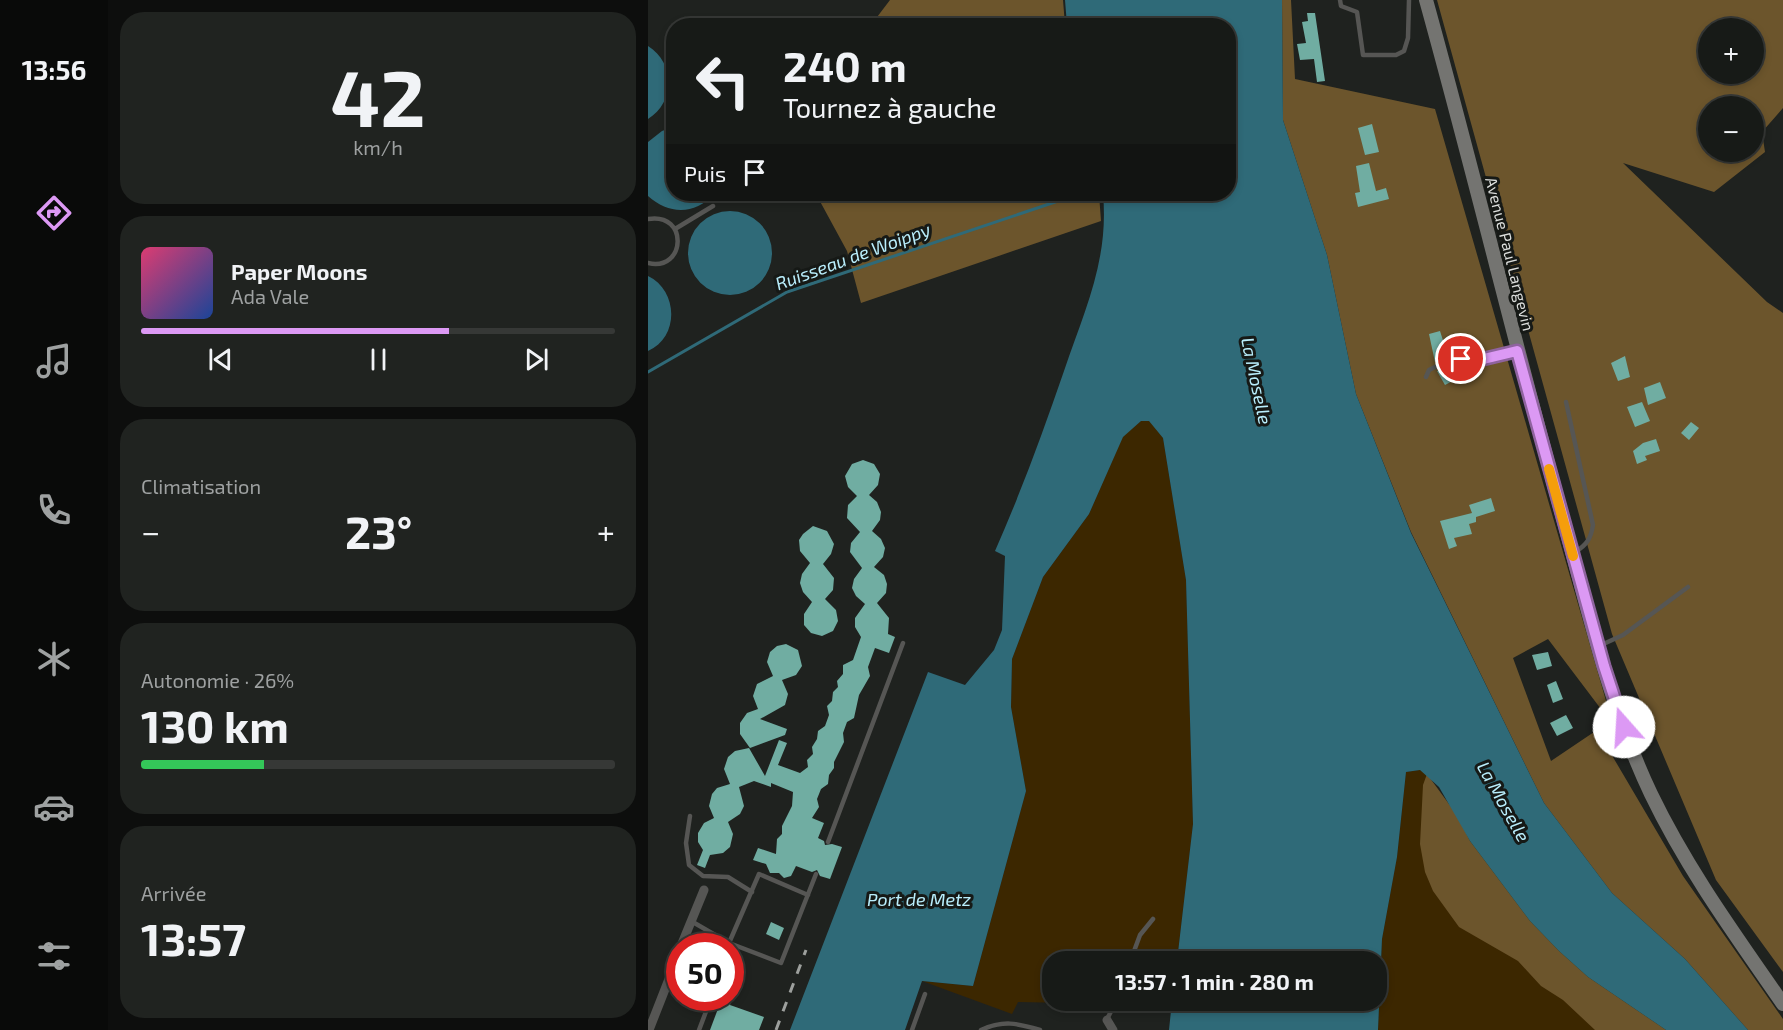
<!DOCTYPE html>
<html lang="fr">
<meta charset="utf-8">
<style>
body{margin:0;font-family:"Exo 2",sans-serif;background:#202320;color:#f1f3f6;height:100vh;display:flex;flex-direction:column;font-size:22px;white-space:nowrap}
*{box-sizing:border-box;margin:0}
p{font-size:20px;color:#9ea1a1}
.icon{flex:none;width:33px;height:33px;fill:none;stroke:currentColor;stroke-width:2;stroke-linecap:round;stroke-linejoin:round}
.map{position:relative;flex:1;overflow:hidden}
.drawer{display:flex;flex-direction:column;gap:12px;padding:12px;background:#0d0e0d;width:540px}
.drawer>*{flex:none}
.hud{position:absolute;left:18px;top:18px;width:570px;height:183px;border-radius:24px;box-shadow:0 3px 9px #0003,0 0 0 2px #363836;background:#171a17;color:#f1f3f6;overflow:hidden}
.fabs{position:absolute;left:1050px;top:18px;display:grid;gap:12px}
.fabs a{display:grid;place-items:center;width:66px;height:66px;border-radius:50%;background:#171a17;box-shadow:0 3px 9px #0003,0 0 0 2px #363836;font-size:30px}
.speed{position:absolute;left:18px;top:933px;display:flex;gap:12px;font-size:30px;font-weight:700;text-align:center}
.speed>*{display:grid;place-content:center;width:78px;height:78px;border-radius:50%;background:#171a17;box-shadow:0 3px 9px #0003,0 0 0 2px #363836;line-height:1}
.speed .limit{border:9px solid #d22;background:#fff;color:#111}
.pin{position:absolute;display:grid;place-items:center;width:51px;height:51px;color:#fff;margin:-26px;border:3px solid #fff;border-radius:50%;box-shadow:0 2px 6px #0007}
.me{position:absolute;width:66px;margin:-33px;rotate:341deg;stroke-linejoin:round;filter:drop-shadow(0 0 4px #0008)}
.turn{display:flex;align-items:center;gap:21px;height:126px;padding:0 18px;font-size:27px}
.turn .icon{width:78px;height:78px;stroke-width:2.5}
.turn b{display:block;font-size:42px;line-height:51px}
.then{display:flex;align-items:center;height:57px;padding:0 18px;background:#0003;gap:12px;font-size:22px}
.big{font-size:45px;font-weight:700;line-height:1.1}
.drawer .card{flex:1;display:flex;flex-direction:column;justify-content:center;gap:9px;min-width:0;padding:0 21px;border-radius:24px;background:#202320}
.drawer .dial{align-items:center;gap:0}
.dial b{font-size:78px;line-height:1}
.song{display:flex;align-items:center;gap:18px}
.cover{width:72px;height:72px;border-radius:9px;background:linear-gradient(135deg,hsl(340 70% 55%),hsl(220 70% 35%))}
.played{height:6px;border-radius:3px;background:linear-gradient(90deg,#dc99f4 65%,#363836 65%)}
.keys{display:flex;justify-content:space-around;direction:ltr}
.heat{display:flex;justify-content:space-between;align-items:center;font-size:33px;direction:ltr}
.charge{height:9px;border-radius:4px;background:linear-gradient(90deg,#34c759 26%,#363836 0)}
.trip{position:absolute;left:394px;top:951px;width:345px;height:60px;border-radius:24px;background:#171a17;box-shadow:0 3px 9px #0003,0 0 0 2px #363836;font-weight:700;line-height:60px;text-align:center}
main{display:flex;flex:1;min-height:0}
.tab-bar{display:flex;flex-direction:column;width:108px;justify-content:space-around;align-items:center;background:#090a09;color:#9ea1a1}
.tab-bar .icon{width:42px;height:42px}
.tab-bar .selected{color:#dc99f4}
.tab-bar b{font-size:27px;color:#f1f3f6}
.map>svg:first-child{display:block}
.green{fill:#3c2700}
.forest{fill:#6c552c;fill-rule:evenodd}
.water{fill:#2f6a78}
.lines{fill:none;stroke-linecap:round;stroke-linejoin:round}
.stream{stroke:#2f6a78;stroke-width:3}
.building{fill:#70ada2}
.service{stroke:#565654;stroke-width:4.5}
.minor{stroke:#565654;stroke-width:9}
.secondary{stroke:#747471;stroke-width:14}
.rail{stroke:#9da09d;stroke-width:3;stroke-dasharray:10 10;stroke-linecap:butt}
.route-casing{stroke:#8f639f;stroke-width:15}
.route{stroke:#dc99f4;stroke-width:10}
.slow{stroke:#f59e0b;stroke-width:10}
.labels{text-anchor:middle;stroke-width:6;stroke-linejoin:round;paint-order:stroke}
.street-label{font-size:16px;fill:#dcdedc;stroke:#161916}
.water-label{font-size:18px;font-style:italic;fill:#b9eefc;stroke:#161916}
</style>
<main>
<nav class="tab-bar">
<b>13:56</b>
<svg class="icon selected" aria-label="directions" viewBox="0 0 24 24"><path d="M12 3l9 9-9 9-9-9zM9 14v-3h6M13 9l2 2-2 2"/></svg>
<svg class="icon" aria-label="music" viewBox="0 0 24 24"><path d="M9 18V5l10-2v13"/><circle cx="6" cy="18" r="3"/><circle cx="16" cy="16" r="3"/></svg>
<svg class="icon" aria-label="phone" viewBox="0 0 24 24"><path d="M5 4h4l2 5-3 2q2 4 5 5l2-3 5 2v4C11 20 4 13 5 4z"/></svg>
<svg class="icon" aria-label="climate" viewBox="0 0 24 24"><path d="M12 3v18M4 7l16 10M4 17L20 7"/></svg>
<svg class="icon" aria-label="car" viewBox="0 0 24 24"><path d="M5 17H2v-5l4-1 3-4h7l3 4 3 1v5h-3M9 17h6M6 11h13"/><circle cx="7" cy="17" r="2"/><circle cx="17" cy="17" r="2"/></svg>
<svg class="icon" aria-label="filters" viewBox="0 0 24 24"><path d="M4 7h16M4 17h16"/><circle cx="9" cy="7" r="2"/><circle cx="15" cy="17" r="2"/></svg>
</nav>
<section class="drawer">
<div class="card dial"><b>42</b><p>km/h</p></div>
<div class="card">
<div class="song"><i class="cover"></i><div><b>Paper Moons</b><p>Ada Vale</p></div></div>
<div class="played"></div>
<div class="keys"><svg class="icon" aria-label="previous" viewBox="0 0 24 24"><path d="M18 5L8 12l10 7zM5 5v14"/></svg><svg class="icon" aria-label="pause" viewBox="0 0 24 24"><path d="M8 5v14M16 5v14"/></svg><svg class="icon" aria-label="next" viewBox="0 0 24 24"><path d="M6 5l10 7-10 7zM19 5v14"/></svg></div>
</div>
<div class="card"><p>Climatisation</p>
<div class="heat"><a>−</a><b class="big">23°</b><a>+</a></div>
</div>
<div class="card"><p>Autonomie · 26%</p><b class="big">130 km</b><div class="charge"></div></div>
<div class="card"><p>Arrivée</p><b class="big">13:57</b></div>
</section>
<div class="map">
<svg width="1135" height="1030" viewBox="0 0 1135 1030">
<rect width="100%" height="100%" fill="#1f221f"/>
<!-- green -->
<path class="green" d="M 493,421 L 502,421 L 515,438 L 538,580 L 545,824 L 529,961 L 405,962 L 405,1000 L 524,1001 L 524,1005 L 370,1002 L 364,1014 L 274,981 L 325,986 L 378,791 L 363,707 L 364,659 L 395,577 L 441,514 L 475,436 Z
M 772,770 L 779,774 L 822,841 L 1018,1030 L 730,1030 L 734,939 L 749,857 L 758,772 Z"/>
<!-- forest -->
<path class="forest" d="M 242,0 L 415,0 L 417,25 L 223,25 Z
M 634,0 L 643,0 L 647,79 L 787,109 L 965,725 L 900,639 L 865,658 L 903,761 L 949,730 L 1035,876 L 1135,1019 L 1135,1030 L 1100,1030 L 1037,959 L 964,893 L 896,803 L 763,532 L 708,394 L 679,255 L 635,120 Z
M 789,0 L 1135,0 L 1135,108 L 1114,132 L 1117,152 L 1066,192 L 975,163 L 1119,302 L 1135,313 L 1135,972 L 1068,880 L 964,634 ZM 1060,28 L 1106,28 L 1106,74 L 1060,74 ZM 1060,106 L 1106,106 L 1106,152 L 1060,152 Z
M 168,194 L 451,194 L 453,221 L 213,303 L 199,251 Z
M 779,774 L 809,815 L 822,841 L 882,921 L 911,951 L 940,977 L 1018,1030 L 947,1030 L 915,1000 L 893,986 L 870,961 L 811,927 L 785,891 L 777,872 L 772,844 L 775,785 Z"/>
<!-- water -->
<path class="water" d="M 417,0 L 634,0 L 635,120 L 679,255 L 708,394 L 763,533 L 896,803 L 964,893 L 1037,959 L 1100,1030 L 1018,1030 L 940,977 L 911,951 L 882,921 L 822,841 L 791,787 L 772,770 L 758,772 L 749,857 L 734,939 L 730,1030 L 521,1030 L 524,1001 L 729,1000 L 729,962 L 529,961 L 545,824 L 538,580 L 515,438 L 501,421 L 493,421 L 475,437 L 441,514 L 395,577 L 364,659 L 363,707 L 378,791 L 325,986 L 274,981 L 257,1030 L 142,1030 L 280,672 L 317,685 L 346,650 L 354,630 L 357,556 L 347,551 C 373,492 395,432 416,371 C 437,309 461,260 455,194 L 580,194 L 580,26 L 419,25 Z
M 0,46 C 28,64 27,102 0,119 Z
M 25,127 L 26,194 L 66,194 C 47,215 21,215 0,196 L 0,142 L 14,131 Z
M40 253a42 42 0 1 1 84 0a42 42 0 1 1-84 0Z
M 0,276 C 30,290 32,337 0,351 Z"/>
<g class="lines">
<!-- stream -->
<path class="stream" d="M 0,372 L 139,292 L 431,194"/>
</g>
<!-- building -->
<path class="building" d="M 659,13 L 667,13 L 677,81 L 669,82 L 666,59 L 652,60 L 649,44 L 658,43 L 654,22 L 660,21 Z
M 724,124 L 731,152 L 717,155 L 710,128 Z
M 721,163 L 728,191 L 738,188 L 741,199 L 710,207 L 707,193 L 712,192 L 708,166 Z
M 792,331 L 800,356 L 787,362 L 781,334 Z
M 977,356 L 982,377 L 970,381 L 963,363 Z
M 805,364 L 812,377 L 797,385 L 789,371 Z
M 1012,382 L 1018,398 L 1000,405 L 996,388 Z
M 994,402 L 1002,421 L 987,427 L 979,407 Z
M 1043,422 L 1051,428 L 1041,440 L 1033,433 Z
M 1008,439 L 1012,451 L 997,456 L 999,460 L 989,464 L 985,451 L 995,443 Z
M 215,460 L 226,464 L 232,474 L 230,485 L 221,495 L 229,502 L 233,512 L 232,520 L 224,531 L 233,539 L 237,548 L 235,557 L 226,567 L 236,575 L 239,584 L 238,593 L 229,603 L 241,618 L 240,634 L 247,637 L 241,653 L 227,648 L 220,667 L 222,676 L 211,695 L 206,718 L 199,722 L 195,733 L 196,742 L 186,762 L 186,768 L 181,775 L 180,784 L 173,789 L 169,799 L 171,807 L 164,818 L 176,823 L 170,838 L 176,841 L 177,845 L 184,844 L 194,847 L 182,879 L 172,876 L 169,870 L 164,872 L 148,866 L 143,876 L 136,878 L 131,873 L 122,873 L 118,864 L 105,860 L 110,848 L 128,854 L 129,839 L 134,834 L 134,826 L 144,806 L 145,792 L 123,783 L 123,787 L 106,781 L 91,787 L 96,806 L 92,814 L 80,822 L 85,834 L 82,847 L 75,853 L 62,855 L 57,868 L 49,865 L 55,850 L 50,842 L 50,833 L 56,823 L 66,818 L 61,806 L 64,794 L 69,788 L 82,784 L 76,769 L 80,757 L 87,751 L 101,748 L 117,776 L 131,740 L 139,743 L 130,765 L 152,773 L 160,767 L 159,760 L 165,754 L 164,747 L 169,739 L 170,731 L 177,726 L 181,715 L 179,706 L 184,701 L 185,692 L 190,687 L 189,681 L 195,674 L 195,665 L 205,660 L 213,637 L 207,627 L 207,618 L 217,604 L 208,596 L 204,588 L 206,579 L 214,568 L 202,552 L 203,543 L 212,532 L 199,518 L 200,505 L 209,496 L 200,487 L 197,476 L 204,464 Z
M 843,498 L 847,511 L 828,517 L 828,522 L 821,524 L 824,534 L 806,538 L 809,546 L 801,549 L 792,521 L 824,513 L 821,505 Z
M 165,526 L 179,531 L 186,544 L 183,554 L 175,564 L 186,578 L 185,590 L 177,599 L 188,610 L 190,621 L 185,631 L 174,636 L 163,633 L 156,625 L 156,614 L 164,602 L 155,592 L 152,583 L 154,574 L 162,563 L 152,551 L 151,540 L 155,534 Z
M 138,644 L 150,650 L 154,666 L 148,675 L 134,680 L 140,694 L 137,705 L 112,719 L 139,729 L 137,735 L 102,748 L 92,734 L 92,723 L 99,713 L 110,709 L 105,696 L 109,684 L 125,676 L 119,662 L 122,652 L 129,646 Z
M 900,652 L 904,666 L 889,670 L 884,655 Z
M 908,681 L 915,699 L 905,703 L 899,685 Z
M 918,715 L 925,728 L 909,736 L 902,723 Z
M 123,922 L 136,928 L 131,940 L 118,934 Z
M 74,998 L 84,998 L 82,1005 L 116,1017 L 111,1030 L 62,1030 Z"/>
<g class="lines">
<!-- service -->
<path class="service" d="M 692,0 L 693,6 L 709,12 L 715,55 L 748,55 L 756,51 L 760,38 L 761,0
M 0,219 C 41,212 38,272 0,263
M 27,229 L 65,206
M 778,377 L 781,370 L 801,360 L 813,359 L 823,362 L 868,351
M 918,402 L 945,525 C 943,538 939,545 927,552
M 951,646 L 975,635 L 1040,587
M 42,816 L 38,843 L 41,865 L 55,876 L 80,877 L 104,892
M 180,842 L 255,643
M 43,921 L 81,943 L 133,963 L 168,874
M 81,943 L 111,874 L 160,895
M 482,962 L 492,935 L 505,919
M 20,984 L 32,989
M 459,1019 L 469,1000
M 51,1030 L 62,1001 L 53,998
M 264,1030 L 277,994
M 333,1030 C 355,1020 369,1023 392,1030"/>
<!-- minor -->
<path class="minor" d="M 33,946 L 56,890
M 459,1020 L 465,1030
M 1,1030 L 32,951"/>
<!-- secondary -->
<path class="secondary" d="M 778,0 C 826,173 868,348 916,522 C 941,613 962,708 1003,794 C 1039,869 1088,936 1135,1004"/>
<!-- rail -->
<path class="rail" d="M 128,1030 L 158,950"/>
</g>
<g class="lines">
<defs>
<path id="route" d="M 813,359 L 823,362 L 869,351 L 956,666 L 976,727"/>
</defs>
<!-- route casing -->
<use href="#route" class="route-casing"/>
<!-- route -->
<use href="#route" class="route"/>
<!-- slow -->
<path class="slow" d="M 901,469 L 925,556"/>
</g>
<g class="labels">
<!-- street labels -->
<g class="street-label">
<text transform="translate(862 254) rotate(76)" y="6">Avenue Paul Langevin</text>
</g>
<!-- water labels -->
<g class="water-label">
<text transform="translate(205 257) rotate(-20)" y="6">Ruisseau de Woippy</text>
<text transform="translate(608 381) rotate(78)" y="6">La Moselle</text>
<text transform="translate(855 802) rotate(61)" y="6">La Moselle</text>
<text x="271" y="906">Port de Metz</text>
</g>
</g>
</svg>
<div class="fabs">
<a>+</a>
<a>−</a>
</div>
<div class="speed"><div class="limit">50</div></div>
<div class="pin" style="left:813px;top:359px;background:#d93025"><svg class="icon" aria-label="arrive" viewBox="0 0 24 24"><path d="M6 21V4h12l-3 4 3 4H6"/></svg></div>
<svg class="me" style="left:976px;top:727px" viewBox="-20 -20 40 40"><circle r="19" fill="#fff"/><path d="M0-13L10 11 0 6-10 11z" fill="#dc99f4"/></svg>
<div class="trip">13:57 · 1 min · 280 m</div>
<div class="hud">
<div class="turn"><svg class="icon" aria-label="left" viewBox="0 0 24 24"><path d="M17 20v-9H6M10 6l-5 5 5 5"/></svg><div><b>240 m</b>Tournez à gauche</div></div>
<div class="then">Puis<svg class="icon" aria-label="arrive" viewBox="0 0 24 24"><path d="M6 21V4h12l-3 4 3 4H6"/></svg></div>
</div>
</div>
</main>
